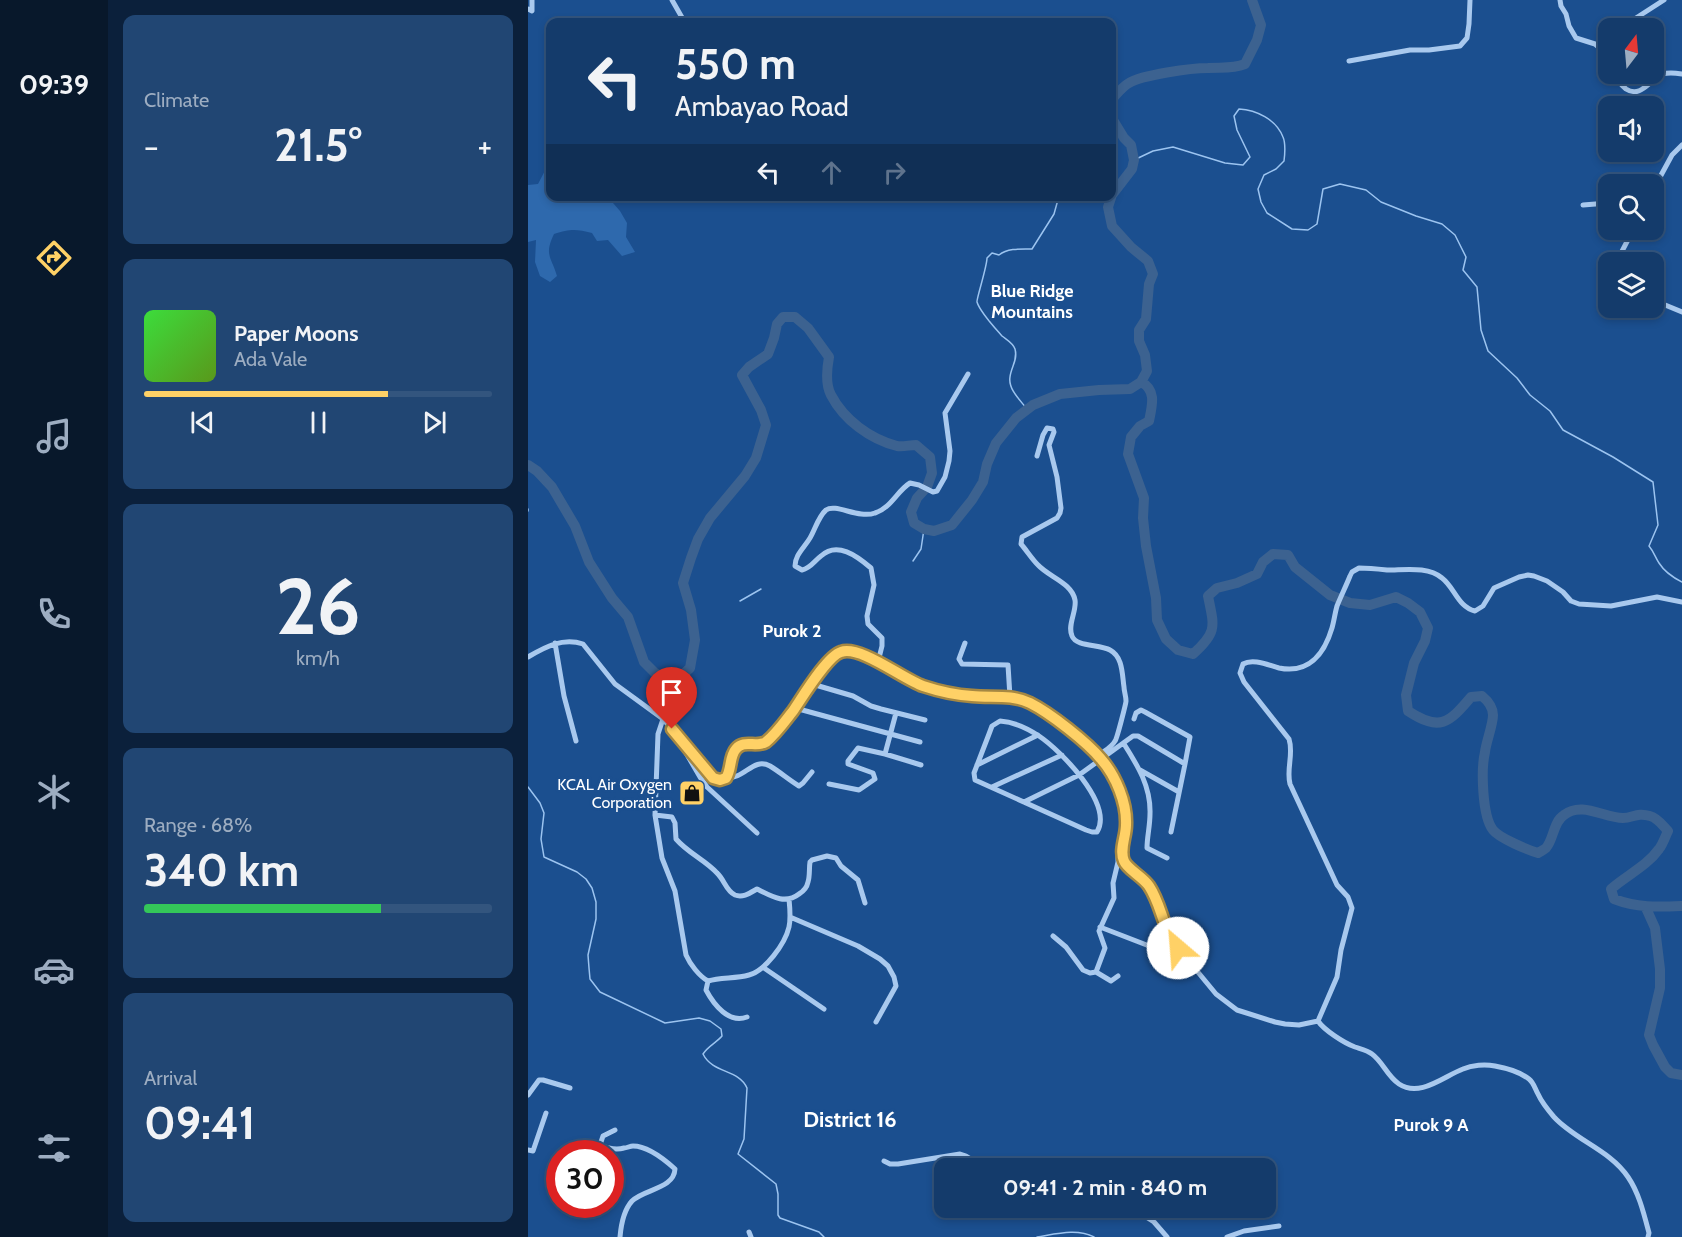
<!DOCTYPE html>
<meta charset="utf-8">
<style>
body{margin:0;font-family:Cabin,sans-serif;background:#214673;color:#f1f3f6;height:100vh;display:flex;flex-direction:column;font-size:22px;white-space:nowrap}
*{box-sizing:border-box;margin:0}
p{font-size:20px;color:#9dadc1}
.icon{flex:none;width:33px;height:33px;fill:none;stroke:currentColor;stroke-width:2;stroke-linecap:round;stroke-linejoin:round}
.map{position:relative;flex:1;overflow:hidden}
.sheet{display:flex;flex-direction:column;gap:15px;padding:15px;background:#0b203b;width:420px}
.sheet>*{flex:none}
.banner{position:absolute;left:18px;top:18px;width:570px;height:183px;border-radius:12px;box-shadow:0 3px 9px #0003,0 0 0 2px #33557e;background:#143b6b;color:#f1f3f6;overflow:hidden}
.needle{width:39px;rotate:16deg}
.buttons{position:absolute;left:1070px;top:18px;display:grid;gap:12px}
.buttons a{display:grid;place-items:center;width:66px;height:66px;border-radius:12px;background:#143b6b;box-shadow:0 3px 9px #0003,0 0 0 2px #33557e;font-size:30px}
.speed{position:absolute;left:18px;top:1140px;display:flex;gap:12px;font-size:30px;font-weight:700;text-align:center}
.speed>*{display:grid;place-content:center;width:78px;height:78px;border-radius:50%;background:#143b6b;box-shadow:0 3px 9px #0003,0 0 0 2px #33557e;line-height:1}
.speed .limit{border:9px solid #d22;background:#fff;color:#111}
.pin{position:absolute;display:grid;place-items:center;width:51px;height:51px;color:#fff;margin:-62px -26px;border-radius:50% 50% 50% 0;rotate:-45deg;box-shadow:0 0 6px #0007}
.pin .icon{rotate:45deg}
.me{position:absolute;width:66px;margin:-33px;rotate:333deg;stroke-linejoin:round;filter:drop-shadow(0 0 4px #0008)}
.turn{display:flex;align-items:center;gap:21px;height:126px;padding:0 30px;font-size:27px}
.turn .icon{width:78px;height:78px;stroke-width:2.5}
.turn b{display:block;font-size:42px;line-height:51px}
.lanes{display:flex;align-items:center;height:57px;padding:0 30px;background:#0003;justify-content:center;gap:30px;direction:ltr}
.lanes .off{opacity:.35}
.big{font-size:45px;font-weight:700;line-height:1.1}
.sheet .widget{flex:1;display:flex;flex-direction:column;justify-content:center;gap:9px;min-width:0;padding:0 21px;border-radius:12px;background:#214673}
.sheet .dial{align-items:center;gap:0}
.dial b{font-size:78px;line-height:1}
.song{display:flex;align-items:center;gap:18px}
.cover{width:72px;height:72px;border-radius:9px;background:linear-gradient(135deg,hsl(120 70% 55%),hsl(90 70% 35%))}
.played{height:6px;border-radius:3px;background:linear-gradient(90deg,#ffd166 70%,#33557e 70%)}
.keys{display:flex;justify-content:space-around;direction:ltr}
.heat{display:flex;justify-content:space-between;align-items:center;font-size:33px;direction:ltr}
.charge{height:9px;border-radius:4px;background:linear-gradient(90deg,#34c759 68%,#33557e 0)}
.trip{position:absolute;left:406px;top:1158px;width:342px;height:60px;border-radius:12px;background:#143b6b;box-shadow:0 3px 9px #0003,0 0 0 2px #33557e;font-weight:700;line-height:60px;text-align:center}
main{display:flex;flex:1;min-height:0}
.dock{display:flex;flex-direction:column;width:108px;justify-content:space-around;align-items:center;background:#08182b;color:#9dadc1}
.dock .icon{width:42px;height:42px}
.dock .selected{color:#ffd166}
.dock b{font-size:27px;color:#f1f3f6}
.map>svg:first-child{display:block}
.green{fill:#2e69ad}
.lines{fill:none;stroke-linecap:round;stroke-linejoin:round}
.stream{stroke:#9cc4f0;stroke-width:1.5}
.river{stroke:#3c6290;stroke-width:10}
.minor{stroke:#a9c9ee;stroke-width:5}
.route-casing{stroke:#a68842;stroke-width:15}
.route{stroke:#ffd166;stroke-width:10}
.labels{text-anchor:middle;stroke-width:6;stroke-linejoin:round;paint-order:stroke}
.poi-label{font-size:16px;fill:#fff;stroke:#1b4f8f;text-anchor:end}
.neighbourhood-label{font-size:18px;font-weight:bold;fill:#fff;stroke:#1b4f8f}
.district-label{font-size:22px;font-weight:bold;fill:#fff;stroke:#1b4f8f}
</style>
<main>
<nav class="dock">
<b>09:39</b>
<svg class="icon selected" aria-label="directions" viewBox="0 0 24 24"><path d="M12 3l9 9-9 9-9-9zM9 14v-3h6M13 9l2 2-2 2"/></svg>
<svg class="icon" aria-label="music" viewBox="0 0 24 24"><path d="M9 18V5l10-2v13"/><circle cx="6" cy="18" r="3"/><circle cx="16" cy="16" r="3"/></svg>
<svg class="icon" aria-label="phone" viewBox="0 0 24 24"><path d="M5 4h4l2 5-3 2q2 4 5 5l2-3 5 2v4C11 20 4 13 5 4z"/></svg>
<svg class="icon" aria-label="climate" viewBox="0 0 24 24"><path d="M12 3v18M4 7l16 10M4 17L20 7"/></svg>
<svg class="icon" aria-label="car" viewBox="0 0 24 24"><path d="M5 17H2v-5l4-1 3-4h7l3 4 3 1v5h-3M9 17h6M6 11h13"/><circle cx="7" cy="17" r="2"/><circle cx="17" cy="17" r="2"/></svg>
<svg class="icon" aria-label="filters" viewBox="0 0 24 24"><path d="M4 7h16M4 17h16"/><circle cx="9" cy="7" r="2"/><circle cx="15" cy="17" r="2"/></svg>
</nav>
<section class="sheet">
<div class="widget"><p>Climate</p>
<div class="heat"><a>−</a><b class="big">21.5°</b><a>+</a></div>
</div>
<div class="widget">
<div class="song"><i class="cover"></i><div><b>Paper Moons</b><p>Ada Vale</p></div></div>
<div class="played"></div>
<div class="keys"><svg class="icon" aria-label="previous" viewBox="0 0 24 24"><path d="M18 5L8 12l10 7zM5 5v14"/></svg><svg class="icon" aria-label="pause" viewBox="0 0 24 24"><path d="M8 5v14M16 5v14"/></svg><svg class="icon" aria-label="next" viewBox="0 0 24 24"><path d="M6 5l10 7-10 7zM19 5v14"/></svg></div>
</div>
<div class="widget dial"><b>26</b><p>km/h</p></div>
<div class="widget"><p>Range · 68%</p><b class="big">340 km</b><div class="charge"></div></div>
<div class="widget"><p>Arrival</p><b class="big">09:41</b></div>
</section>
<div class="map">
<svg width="1154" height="1237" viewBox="0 0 1154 1237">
<rect width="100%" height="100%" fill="#1b4f8f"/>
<!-- green -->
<path class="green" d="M 22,161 L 22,196 L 84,197 L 85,203 L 92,211 L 99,223 L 98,237 L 107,252 L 94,256 L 80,240 L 69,241 L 64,233 C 48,229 42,229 26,234 C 16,255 23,256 29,276 L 22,282 L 12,276 L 7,262 L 8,240 L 0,242 L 0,185 L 10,184 Z"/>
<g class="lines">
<!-- stream -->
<path class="stream" d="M 606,160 L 625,151 L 645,147 L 697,163 L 715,165 L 722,157 L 709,130 L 706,116 L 711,109 C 728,110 748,119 755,137 C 758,144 757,153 756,161 L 748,169 L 736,175 L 730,189 L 733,202 L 739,213 L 764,229 L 780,230 L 789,224 L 795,189 L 812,184 L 838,190 L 853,202 L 888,216 L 914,224 L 927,235 L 938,257 L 935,270 L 949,287 L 953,330 L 960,351 L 989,378 L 1002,395 L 1022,411 L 1035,430 L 1085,457 L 1125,482 L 1130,525 L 1121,546 C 1126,552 1127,557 1131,563 C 1136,571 1146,578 1154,582
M 499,409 C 492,400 480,389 482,377 C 483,367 490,360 487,349 C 485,343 479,340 474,336 C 467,328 452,312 449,302 C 448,300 459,267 459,258 L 464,253 L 471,255 C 480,248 493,249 504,249 L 526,214 L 531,196
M 0,509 L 0,511
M 385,561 L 393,549 L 396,529
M 212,601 L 233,589
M 0,787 L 12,803 L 16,813 L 13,839 L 16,857 L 49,872 L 58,879 L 64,888 L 68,902 L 68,919 L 60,955 L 61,968 L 62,979 L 72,992 L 137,1023 L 171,1018 L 182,1021 L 193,1029 L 194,1036 C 188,1043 180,1046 175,1054 C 185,1074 211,1069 219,1088 L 216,1139 L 210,1154 L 248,1184 L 250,1194 L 250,1215 L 252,1218 L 291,1232 L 296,1237
M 509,1237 C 528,1234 549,1228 566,1237"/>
<!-- river -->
<path class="river" d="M 584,99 C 589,94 594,87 601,83 C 614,75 663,68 680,68 C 694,67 704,69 717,64 L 729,40 L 733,25 L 724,0
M 613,382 C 629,390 624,406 621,421 L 612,426 L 603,437 L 600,454 L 616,498 L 615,518 L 618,546 L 628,598 L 629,620 L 638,639 L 650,650 L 665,654 C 690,632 686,626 680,596 L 689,588 L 709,583 L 729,574 L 735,562 L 745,554 L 760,555 L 767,567 L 802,595 L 822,603 L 842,605 L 868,597 L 880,603 L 892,612 L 900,628 L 897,641 L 886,663 L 878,695 L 880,711 C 912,732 921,723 943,697 L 954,696 C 960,701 965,707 965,715 C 965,725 958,742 957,752 C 953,769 954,816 965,830 C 971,838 1000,850 1010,853 C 1013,851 1016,850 1018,848 C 1026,839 1025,822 1036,815 C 1054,801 1076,818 1095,818 C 1105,818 1109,812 1122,816 C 1130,818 1135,826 1140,831 C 1137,837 1135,844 1131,849 C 1119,866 1099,875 1083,889 L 1086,899 C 1109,908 1130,907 1154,906
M 0,465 L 9,471 L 24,487 L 47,526 L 61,562 L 84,598 L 100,617 L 116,662 L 127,673 L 137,678 L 149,680 L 162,668 L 167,640 L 163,610 L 155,583 L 163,558 L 170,539 L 182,518 L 217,476 L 228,458 L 238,425 L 233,410 L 214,375 L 221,367 L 240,354 L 246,338 L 249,324 L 255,317 L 267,317 L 280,328 L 301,357 C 299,368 297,384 303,395 C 316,420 342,439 369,446 C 375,447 382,445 388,445 L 402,457 L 404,473 L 399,487 L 389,498 L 383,512 L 386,523 L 396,529 L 406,531 L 424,525 L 444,500 L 455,482 L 459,464 L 468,443 L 488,418 L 505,405 L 532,394 L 571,390 L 602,389 L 613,382 L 619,371 L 617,355 L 611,341 L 611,330 L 618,319 L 621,284 L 625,274 L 620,261 L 603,247 L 584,226 L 580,207 L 584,195 L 604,169 L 606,160 L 603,145 L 596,138 L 585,120 L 584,110
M 1118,908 L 1127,928 L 1132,969 L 1132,988 L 1121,1035 L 1125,1045 L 1137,1067 L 1143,1073 L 1154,1075"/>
<!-- minor -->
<path class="minor" d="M 144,0 L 156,21
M 1032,0 L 1033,6 L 1038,14 L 1041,26 L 1048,38 L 1067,44 L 1080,55
M 0,9 L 4,11 L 4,0
M 1103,28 L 1108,18 L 1136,0
M 821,61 L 882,50 L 901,50 L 932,46 L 939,38 L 941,24 L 942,0
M 1087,74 C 1089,80 1093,85 1098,89 C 1113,99 1122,79 1135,74 C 1141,72 1148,73 1154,74
M 1125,190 L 1144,155 L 1154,145
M 1055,205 L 1080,203
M 1090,262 L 1090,259 L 1105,230
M 1125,300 L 1154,312
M 509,456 L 515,435 L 519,428 L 525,429 L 526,432 L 521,445 L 529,477 L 533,508 L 532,513 L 529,518 L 494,537 L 493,544 C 499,551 504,559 510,565 C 521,577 544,583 547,600 C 549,611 539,625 544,636 C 548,647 572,644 582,650 C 595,657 594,674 596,687 C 596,691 598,696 598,701 C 598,703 589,739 587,741 C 584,747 576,751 570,756
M 27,643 L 36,696 L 48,741
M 437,643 L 431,659 L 434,664 L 480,665 L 482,697
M 0,657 C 17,647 35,637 55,644 L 87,684 L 135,719 L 185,778 L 192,780 L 198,778 C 204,768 200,749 214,745 C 222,742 230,746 238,742 L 265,710 L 301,661 L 309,653 L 315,651 L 329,652 L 361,668 L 377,678 L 405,689 L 440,696 L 482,697 L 501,703 L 526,718 L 553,741 L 573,758 L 582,772 L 589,788 L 598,813 L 598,828 L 594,847 L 594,855 L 597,863 L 608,872 L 622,887 L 638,925 L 650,948 L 688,994 L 709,1010 L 747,1022 L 757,1024 L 771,1025 L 790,1021
M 350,662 L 354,646 L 354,638 L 340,624 L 339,616 L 346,585 L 343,568 C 329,556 309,541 293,556 C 286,561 283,568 274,570 L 267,566 C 267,555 276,548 282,538 C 287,530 290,517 298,510 C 308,503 330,519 347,513 C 363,508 369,491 382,483 L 391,485 L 405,492 L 409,491 L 417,477 L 421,461 L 422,451 L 417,413 L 440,374
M 284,684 L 325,696 L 343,706 L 353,709 L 397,720
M 267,708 L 392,742
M 135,719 L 130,734 L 127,815 L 134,858 L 147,891 L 158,955 C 162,964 171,976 180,981 C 193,977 207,979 221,975 C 237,971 257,944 261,927 C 263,918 262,909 261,899
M 606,719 L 608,713 L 613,710 L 617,712 L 662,737 L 657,764
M 472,721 C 487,722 499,728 511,736 C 532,750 586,804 569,832 L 564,832 L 558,830 L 447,780 L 446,773 L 461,734 L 464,726 Z
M 154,741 L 154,746 L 172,777 L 179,787 L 229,833
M 596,744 C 610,766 623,787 622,814 C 622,826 619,837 619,848 L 639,858
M 357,754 L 368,713
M 449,765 L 510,735
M 612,770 L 651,792
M 198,778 C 217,779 225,757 242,766 C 252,772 261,780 271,786 L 275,783 L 284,772
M 301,784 L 331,790 L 347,779 L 345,773 L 320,764 L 320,761 L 330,748 L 357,754 L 393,765
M 464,787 L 534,755
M 496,802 L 551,775 L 605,736 L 610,736 L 657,764 L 643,832
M 127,815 L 144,817 L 147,823 L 148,839 C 160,853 177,860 189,873 C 196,879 198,891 207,895 C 215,898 222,893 229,889 C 243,896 257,905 271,894 C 276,891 279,887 280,882 C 282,876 281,868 282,862 L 284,860 L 299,856 L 308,858 L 313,866 L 330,880 L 337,903
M 262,917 L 330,946 L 352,959 L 360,966 L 366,977 L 368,986 L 348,1022
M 572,927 L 629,949 L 639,947 L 648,943
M 525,936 L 538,947 L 555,970 L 562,973 L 568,972 L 577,948 L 571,931 L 586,898 L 585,883 L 590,862 L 590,853
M 236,968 L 296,1009
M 568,972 L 583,981 L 590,976
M 180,981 L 178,990 C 186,1005 201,1024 219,1017
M 790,1021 L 809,977 L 813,950 L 824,908 L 820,897 L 809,885 L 803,872 L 762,784 C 758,769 766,754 761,739 L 716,682 L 712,673 L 715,664 C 725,658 740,665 751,668 C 780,674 796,655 804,628 C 806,621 807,613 809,606 C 813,596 818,586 822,576 L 824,572 L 831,568 C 840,568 850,569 859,570 C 877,570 900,566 914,578 C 927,588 930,607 947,611 L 955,606 L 966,588 L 991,577 L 1000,575 L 1006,576 L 1019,581 L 1035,592 L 1043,601 L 1051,604 L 1083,606 L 1129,597 L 1154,602
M 790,1021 C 796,1030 816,1043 827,1047 C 833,1049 839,1050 844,1054 C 855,1062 859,1076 871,1084 C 892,1098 916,1076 935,1069 C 944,1065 957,1064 967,1066 C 978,1068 992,1072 1001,1079 C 1006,1083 1007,1089 1010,1094 C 1014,1103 1020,1110 1026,1117 C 1047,1140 1082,1150 1100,1177 C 1111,1193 1116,1214 1121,1233 L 1120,1237
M 0,1095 L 11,1080 L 15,1080 L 42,1088
M 87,1130 L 75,1136 L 72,1145 C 79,1148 89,1150 96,1148 C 99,1148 102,1146 105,1146 C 120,1146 136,1159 147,1169 C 146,1189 116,1189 104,1201 C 95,1211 93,1225 92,1237
M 0,1150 L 5,1151 L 18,1113
M 356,1161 L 362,1164 L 370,1164 L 432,1154 L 438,1156 L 457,1168
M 604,1208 L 626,1222 L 639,1237
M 221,1232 L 223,1237
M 699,1237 L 716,1231 L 751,1226"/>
</g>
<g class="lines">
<defs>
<path id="route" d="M 144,729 L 185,778 L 192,780 L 198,778 C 204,769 201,757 208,749 C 216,739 228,748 238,742 C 248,734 257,721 265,711 C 274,698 299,656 313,652 C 332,645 375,679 395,686 C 410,691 428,695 444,696 C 464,698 483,694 502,703 C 522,713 559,742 573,759 C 588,776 599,803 598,825 C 598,837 591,850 596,861 C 599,869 615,877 621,886 C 629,898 632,911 637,924 C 641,932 646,940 650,948"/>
</defs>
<!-- route casing -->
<use href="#route" class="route-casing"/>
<!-- route -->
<use href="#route" class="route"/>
</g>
<!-- icons -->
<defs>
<symbol id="shop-square" viewBox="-11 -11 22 22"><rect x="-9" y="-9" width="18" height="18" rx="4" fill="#ffd166" stroke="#1b4f8f"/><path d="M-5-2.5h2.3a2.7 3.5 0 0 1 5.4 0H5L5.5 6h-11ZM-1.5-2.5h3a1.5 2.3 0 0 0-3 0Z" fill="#111"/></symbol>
</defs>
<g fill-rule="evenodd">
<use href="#shop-square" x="149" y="778" width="30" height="30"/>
</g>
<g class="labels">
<!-- poi labels -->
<g class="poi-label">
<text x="144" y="790">KCAL Air Oxygen<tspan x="144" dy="18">Corporation</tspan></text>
</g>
<!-- neighbourhood labels -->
<g class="neighbourhood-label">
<text x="504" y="297">Blue Ridge<tspan x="504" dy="21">Mountains</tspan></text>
<text x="264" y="637">Purok 2</text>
<text x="903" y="1131">Purok 9 A</text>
</g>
<!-- district labels -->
<g class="district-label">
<text x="322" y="1127">District 16</text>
</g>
</g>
</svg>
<div class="buttons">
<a><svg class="needle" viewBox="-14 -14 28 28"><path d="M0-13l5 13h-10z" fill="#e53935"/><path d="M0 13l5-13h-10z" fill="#9dadc1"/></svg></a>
<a><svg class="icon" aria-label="sound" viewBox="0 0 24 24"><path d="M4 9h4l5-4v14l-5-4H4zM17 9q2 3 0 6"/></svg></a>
<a><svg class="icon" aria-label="search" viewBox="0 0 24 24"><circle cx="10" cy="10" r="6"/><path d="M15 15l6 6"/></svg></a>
<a><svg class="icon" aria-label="layers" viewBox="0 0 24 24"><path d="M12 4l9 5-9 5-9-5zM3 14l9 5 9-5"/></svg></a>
</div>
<div class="speed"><div class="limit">30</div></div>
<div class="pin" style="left:144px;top:729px;background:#d93025"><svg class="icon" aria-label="arrive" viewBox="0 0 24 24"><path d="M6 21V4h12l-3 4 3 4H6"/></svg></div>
<svg class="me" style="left:650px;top:948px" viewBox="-20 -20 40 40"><circle r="19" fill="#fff"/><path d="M0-13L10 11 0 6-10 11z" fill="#ffd166"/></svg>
<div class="trip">09:41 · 2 min · 840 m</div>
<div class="banner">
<div class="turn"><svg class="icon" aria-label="left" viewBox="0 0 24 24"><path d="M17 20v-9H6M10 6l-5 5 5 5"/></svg><div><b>550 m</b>Ambayao Road</div></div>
<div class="lanes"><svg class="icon" aria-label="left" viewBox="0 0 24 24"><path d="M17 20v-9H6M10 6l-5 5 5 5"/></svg><svg class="icon off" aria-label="ahead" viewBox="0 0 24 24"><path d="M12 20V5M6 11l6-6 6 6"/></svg><svg class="icon off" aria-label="right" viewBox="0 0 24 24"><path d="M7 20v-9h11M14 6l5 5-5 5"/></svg></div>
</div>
</div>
</main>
